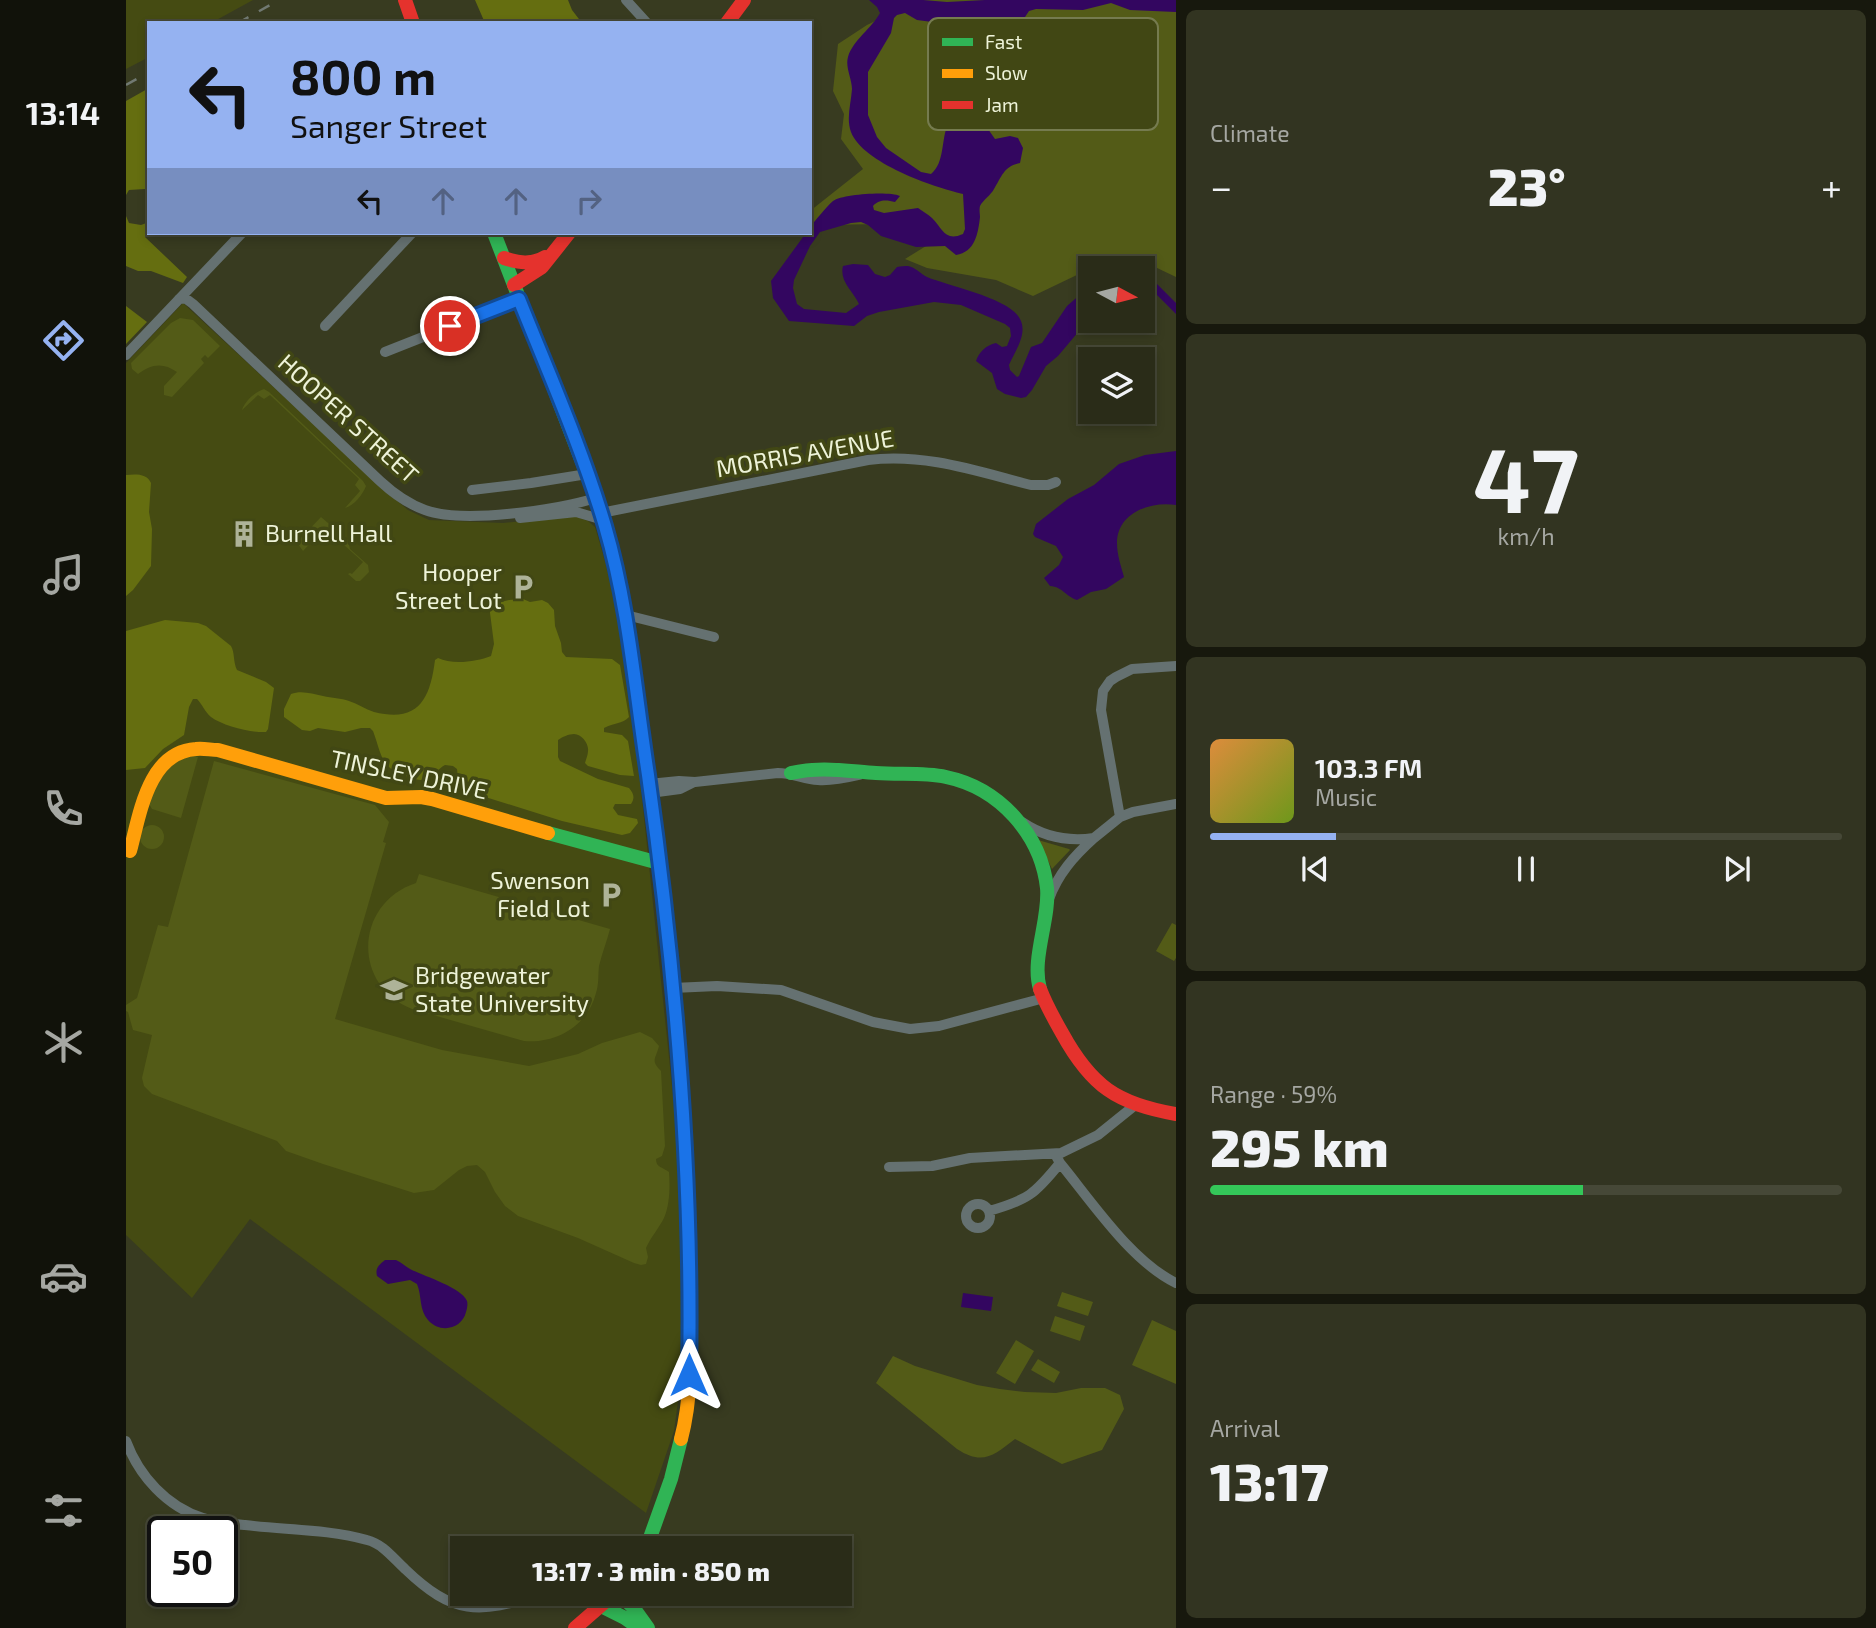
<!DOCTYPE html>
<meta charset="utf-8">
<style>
body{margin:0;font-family:"Exo 2",sans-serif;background:#323421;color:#f1f3f6;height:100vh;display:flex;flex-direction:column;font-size:26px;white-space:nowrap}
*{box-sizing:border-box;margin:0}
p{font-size:23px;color:#a5a7a2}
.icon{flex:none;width:38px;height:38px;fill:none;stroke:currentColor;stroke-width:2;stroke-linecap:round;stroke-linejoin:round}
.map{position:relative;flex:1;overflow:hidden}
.side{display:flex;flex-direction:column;gap:10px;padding:10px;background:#17180d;width:700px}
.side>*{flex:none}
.hud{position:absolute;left:21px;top:21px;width:665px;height:214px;border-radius:0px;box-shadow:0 4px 10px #0003,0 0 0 2px #464837;background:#95b2f1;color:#111;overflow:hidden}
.needle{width:46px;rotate:97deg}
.controls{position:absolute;left:952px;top:256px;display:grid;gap:14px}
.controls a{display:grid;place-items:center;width:77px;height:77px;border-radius:0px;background:#2a2c18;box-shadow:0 4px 10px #0003,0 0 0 2px #464837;font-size:35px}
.speed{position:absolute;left:21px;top:1516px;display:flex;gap:14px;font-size:35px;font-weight:700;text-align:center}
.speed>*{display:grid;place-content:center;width:91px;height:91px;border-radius:50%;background:#2a2c18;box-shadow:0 4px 10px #0003,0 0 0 2px #464837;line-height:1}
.speed .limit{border:4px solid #111;border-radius:10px;background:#fff;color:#111}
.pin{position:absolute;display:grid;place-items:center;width:60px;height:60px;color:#fff;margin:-30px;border:4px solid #fff;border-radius:50%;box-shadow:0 2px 7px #0007}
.me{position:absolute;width:77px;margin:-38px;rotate:0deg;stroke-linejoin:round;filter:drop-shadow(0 0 5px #0008)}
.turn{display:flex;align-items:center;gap:24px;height:147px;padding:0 28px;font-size:32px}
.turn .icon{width:91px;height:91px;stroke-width:2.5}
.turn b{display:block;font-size:49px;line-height:60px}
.lanes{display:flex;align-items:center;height:66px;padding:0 28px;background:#0003;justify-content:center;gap:35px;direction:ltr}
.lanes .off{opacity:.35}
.big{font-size:52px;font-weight:800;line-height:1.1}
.side .card{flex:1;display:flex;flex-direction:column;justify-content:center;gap:10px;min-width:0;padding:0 24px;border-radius:10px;background:#323421}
.side .dial{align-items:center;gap:0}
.dial b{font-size:91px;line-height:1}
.song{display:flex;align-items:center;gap:21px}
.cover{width:84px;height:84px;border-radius:10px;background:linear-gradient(135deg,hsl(30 70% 55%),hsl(80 70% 35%))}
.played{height:7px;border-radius:4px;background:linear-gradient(90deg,#95b2f1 20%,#464837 20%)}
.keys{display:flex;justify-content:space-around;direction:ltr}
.heat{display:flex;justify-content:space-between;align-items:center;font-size:38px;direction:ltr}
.charge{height:10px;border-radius:5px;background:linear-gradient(90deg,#34c759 59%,#464837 0)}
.trip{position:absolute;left:324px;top:1536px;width:402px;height:70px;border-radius:0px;background:#2a2c18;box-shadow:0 4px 10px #0003,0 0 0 2px #464837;font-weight:800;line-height:70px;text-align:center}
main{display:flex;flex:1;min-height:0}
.menu{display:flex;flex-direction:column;width:126px;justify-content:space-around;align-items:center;background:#11120a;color:#a5a7a2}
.menu .icon{width:49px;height:49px}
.menu .active{color:#95b2f1}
.menu b{font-size:32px;color:#f1f3f6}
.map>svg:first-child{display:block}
.built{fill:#454b12}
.green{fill:#535b17}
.forest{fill:#656e10}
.water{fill:#330660}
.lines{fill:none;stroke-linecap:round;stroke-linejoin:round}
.street{stroke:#657171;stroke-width:10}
.fast{stroke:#30b455;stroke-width:14}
.slow{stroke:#ff9f0a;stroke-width:14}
.jam{stroke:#e5322d;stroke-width:14}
.rail{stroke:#717972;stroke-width:2.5;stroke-dasharray:12 12;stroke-linecap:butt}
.route-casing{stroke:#114b97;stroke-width:18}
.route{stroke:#1a73e8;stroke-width:12}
.labels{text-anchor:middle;stroke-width:7;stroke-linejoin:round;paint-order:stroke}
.street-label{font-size:24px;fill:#eef3d8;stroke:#414714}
.poi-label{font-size:24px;fill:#eef3d8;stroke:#414714;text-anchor:start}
.key{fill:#414714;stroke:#757b4f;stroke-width:2}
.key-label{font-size:19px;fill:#eef3d8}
</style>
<main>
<nav class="menu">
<b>13:14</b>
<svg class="icon active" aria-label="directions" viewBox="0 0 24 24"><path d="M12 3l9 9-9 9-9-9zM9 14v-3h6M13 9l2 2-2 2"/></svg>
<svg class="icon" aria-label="music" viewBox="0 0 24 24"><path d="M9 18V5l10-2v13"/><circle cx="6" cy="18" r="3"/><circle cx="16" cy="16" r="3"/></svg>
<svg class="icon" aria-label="phone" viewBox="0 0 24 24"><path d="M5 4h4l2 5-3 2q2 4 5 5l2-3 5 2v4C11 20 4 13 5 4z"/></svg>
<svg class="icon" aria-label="climate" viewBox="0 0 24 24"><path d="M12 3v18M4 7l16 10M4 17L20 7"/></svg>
<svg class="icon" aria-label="car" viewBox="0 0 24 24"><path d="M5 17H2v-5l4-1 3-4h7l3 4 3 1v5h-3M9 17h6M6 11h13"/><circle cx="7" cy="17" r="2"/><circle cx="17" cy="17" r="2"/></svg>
<svg class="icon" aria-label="filters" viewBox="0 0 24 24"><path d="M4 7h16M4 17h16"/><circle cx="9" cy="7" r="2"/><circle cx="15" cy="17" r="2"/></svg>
</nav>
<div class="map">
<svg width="1050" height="1628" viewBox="0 0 1050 1628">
<rect width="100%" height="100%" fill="#383b20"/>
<!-- built -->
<path class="built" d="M 0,0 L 127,0 L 85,23 L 23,23 L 23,57 L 0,69 Z
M 57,303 L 254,486 L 282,510 L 303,520 L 377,523 L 449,516 L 462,521 L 469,527 L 480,564 L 496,636 L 504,693 L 511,750 L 554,1163 L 556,1347 L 553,1394 L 548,1431 L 520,1513 L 124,1219 L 66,1298 L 0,1235 L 0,363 Z"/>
<!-- green -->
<path class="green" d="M 776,0 L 1050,0 L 1050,277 L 1029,267 L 978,262 L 907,296 L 870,280 L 801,268 L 779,259 L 800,246 L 762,224 L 684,225 L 684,211 L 737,169 L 715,139 L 718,114 L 707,91 L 712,44 L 741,25 L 772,10 Z
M 54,318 L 67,320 L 94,346 L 82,358 L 79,355 L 75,359 L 78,363 L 46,397 L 38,395 L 38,386 L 51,372 C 37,362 25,364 12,374 L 6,369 L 5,363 L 45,323 Z
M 138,389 L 143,392 L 237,481 L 240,486 C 237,494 228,506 219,508 L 234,491 L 229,485 L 233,479 L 144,395 L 138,399 L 132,395 L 116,410 C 119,401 129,392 138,389 Z
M 195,517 L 222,540 L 224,549 L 242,565 L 243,572 L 234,581 L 230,581 L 222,574 L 224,573 L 226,574 L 237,562 L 199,528 L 177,551 L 172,544 L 173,540 Z
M 67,755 L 72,757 L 55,818 L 26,809 L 23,804 L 24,799 L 37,772 L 55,759 Z
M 88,761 L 249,805 L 263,822 L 257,842 L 260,843 L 209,1019 L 316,1050 L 403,1066 L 452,1054 L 476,1043 L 514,1032 L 526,1038 L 533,1046 C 530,1059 524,1060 535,1071 L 539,1146 L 536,1156 L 530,1159 C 530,1168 537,1167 543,1172 C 544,1186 544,1204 538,1218 C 533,1228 525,1237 520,1248 L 522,1257 L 520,1264 L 515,1265 L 508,1263 L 452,1238 L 392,1216 L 379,1206 L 369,1192 L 359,1172 L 351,1165 L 341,1166 L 333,1170 L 308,1190 L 288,1193 L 197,1164 L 160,1151 L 151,1141 L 26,1094 L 18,1086 L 16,1078 L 26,1035 L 7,1030 L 2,1012 L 0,1011 L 0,1005 L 11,998 L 32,925 L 42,927 Z
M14 837a12 12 0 1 1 24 0a12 12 0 1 1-24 0Z
M 912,840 L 943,849 L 944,850 L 926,869 Z
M 293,874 L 484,929 C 481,941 476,953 473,966 C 472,975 473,984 470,993 C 462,1025 431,1044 398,1041 L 286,1009 C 225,985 229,903 290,883 Z
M 1046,923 L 1050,925 L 1050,958 L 1048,961 L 1030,951 Z
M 936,1292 L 967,1302 L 962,1316 L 931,1306 Z
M 929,1316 L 959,1326 L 954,1341 L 924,1331 Z
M 1026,1320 L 1050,1331 L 1050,1384 L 1006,1365 Z
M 890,1340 L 908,1351 L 889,1384 L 870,1373 Z
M 767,1356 L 789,1366 L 851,1385 L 874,1389 L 899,1392 L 930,1393 L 955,1388 L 979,1388 L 994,1395 L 998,1409 L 976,1450 L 936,1464 L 889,1439 C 868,1455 857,1466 831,1449 L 750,1383 Z
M 912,1359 L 934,1372 L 928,1383 L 905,1370 Z"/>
<!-- forest -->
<path class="forest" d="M 349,0 L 442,0 L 446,10 L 456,23 L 359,23 Z
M 23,88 L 23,190 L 19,189 L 3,190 L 0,195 L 0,101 Z
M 0,216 L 3,223 L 15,225 L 23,222 L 23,233 L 19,237 L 61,277 L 57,283 L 25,271 L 12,271 L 0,266 Z
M 0,306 L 21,322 L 0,344 Z
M 0,475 C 9,474 21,473 25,483 L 23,512 L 26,529 L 25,566 L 7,590 L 0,596 Z
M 397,599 L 404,602 L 416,600 L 422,603 L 428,610 L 429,626 L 435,643 L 436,652 L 440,657 L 486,659 L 494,665 L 503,717 C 497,724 486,723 478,728 L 478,732 L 496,735 L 502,741 L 508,776 L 494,775 L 462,766 L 459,763 C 460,759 462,755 462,751 C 463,744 456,734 448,734 C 443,734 436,737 432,740 L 432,757 L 434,761 L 472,779 L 503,788 C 508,794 509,798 505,804 L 489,804 L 487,808 L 492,815 L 511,819 L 512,823 L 504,833 L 496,835 L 436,821 L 337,790 L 333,787 L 331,769 L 327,766 L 319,765 C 313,768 308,775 302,778 C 296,781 291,780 286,778 C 254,769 257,758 247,731 L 244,728 L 235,728 L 219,732 L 192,728 L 184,731 L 176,730 L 158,717 L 158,709 L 165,694 C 176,690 186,694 197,696 C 206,698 215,698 223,701 C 232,704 239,709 248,712 C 292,723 304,700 309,660 L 312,658 C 326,665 350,662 365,656 L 368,644 L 363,605 L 383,600 Z
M 39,620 L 72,623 L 80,626 L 105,646 C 109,653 107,662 111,670 L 140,682 L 148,688 L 142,729 L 140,732 C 126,733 97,726 85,717 C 79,712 76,704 71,699 L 67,699 L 63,707 L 58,735 L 37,749 L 19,768 L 0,770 L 0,631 Z"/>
<!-- water -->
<path class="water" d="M 743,0 L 797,0 L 821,2 L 859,0 L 1050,0 L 1050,12 L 1004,10 L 985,3 L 957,10 L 910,9 L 903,11 L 899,17 L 906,24 L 921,31 L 920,35 L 912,36 L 791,20 L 779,13 L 771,15 L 768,18 L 765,33 L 742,72 L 742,115 L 751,137 L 760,148 L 795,172 L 805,174 C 819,163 815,139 822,124 C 823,120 826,117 828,113 L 857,122 L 869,139 L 884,136 L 892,138 L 897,148 L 894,163 C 878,166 876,176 868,189 C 865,195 857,200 854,206 C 853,210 854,214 854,217 C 852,234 849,252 830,255 L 819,246 L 790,247 L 755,236 L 742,225 L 735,222 L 725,223 L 694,232 L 684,246 L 668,280 L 667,288 L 671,304 L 678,309 L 720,313 L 733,304 C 727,291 713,281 717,266 L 727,264 L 742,265 L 749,274 L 759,277 L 764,275 L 771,267 C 775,266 779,266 782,266 C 789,267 795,274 801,277 C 822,286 884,298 894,319 C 902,334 889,351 883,365 L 884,370 L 891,377 L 893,376 L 905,347 L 916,343 L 941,306 L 964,286 L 964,318 L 932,356 L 920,366 L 906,390 L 900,397 L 895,398 L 879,394 L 871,389 L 866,373 L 850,361 C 853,352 860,345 870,343 L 876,347 L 881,346 L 885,336 L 884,328 L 879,324 L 835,305 L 808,302 L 753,312 L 741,316 L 728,326 L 663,321 L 647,298 L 645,281 L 680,233 L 684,233 L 684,227 C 691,219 699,208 707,201 C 717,194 763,191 774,196 L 769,202 C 761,200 753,199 747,206 L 748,210 L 758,213 L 792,208 C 796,211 802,214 806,218 C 817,229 819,242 837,234 L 839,229 L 837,194 C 807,187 737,163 725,132 C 720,118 725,104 726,89 C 726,79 719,67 722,57 C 727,40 746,28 754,13 L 751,7 Z
M 1017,270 L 1050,303 L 1050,314 L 1023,287 L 1017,286 Z
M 1050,451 L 1050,505 C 1024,501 991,513 991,543 C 991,555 995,566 998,577 L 980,589 L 965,592 L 951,600 C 939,596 937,587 924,586 L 918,578 L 933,565 L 937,557 L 930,546 L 909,537 L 907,534 L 910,524 L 942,499 L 968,485 L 993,464 L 1019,455 Z
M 259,1260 C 262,1260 268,1260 270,1260 C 275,1262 280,1267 284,1269 C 297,1276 335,1287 341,1301 C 342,1304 341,1309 340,1312 C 336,1329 314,1334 302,1320 C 293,1310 296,1296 291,1284 L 284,1280 L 262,1284 L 251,1276 C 249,1268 253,1265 259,1260 Z
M 837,1293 L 867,1297 L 865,1311 L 835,1307 Z"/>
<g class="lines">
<!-- street -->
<path class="street" d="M 500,0 L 521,23
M 53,299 L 59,298 L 67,304 L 254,481 C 267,493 282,504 299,510 C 337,524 430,510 470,498
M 199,326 L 286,233
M 259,352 L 393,299
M 0,355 L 116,233
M 346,490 L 405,483 L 461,474
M 475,513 L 742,460 C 799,453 850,471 905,485 L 922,485 L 930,482
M 394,518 L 450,512 L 477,520
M 500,615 L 588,637
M 523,784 L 553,781 L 569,782 L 652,773 C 666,773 678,779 692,780 C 706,781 720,778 733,775
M 524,793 L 554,789 L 568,782
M 994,817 L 1007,812 L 1050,804
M 896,822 C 918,837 941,842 968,838 C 948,856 932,874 923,899
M 968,838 L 994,817 L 975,710 L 977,691 L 984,681 L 990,677 L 1006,669 L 1050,666
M 547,988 L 591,986 L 655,990 L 747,1022 L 784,1029 L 813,1026 L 918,998
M 929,1154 L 934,1163 C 966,1202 1005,1261 1050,1283
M 763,1167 L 806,1166 L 844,1158 L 935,1153 L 972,1135 L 1008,1106
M840 1216a12 12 0 1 1 24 0a12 12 0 1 1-24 0Z
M 863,1211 C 902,1200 909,1194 934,1163
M 0,1441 C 13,1476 41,1507 77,1518 C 90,1523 105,1524 119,1525 C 159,1530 202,1529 241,1540 C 257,1544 267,1558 279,1569 C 327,1615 352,1615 415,1594
M 453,1594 L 475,1606"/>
<!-- fast -->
<path class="fast" d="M 368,233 L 470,498 L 488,560 L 506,654 L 535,877
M 665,773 C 694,766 721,771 750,773 C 773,775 797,772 820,777 C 873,788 915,834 921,888 C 924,919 905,959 914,989
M 422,833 L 533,863
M 520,1549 L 545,1479 L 555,1439
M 493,1594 L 507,1607 L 522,1628
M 475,1606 L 499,1618 L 513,1628"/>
<!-- slow -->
<path class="slow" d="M 4,851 C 14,814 22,752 70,749 C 77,748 85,750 92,750 L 260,798 L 295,797 L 306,799 L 422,833
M 535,877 C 550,1013 563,1149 564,1286 C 564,1336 568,1390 555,1439"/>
<!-- jam -->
<path class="jam" d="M 279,0 L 287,23
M 601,23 L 618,0
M 378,258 C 393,263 405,265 419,257
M 388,285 L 416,267 L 443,233
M 914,989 C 920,1005 928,1019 936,1033 C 965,1086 991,1104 1050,1114
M 449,1628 L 488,1594"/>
<!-- rail -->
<path class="rail" d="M 112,23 L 153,0
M 0,85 L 23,72"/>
</g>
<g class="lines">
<defs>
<path id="route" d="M 324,326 L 393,299 C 423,374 456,448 479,526 C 503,608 509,691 522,775 C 550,974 567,1174 563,1375"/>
</defs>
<!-- route casing -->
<use href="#route" class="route-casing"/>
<!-- route -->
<use href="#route" class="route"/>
</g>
<!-- icons -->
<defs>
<symbol id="building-bare" viewBox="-9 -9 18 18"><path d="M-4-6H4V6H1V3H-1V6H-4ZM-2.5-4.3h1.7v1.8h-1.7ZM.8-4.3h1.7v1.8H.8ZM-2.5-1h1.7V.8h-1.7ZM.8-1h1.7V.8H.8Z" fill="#aeb398" stroke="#414714" stroke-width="2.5" paint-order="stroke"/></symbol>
<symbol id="parking-bare" viewBox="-9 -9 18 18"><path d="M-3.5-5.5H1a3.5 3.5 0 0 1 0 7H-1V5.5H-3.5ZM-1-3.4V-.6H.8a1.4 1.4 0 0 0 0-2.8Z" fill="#aeb398" stroke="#414714" stroke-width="2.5" paint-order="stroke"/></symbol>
<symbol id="university-bare" viewBox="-9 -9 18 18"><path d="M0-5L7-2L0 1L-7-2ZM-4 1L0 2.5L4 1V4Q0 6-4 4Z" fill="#aeb398" stroke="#414714" stroke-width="2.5" paint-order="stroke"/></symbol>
</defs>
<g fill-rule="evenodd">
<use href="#building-bare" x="99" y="515" width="38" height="38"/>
<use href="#parking-bare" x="378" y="568" width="38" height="38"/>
<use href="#parking-bare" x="466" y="876" width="38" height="38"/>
<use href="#university-bare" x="249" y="971" width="38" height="38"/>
</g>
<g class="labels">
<!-- street labels -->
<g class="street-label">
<text transform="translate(222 419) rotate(42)" y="8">HOOPER STREET</text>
<text transform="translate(679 454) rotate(-10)" y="8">MORRIS AVENUE</text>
<text transform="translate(283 775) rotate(12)" y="8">TINSLEY DRIVE</text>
</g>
<!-- poi labels -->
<g class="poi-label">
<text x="139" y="542">Burnell Hall</text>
<text x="376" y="581" text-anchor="end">Hooper<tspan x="376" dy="28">Street Lot</tspan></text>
<text x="464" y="889" text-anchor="end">Swenson<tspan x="464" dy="28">Field Lot</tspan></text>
<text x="289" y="984">Bridgewater<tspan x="289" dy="28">State University</tspan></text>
</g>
</g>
<!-- legend -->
<rect x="802" y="18" width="230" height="112" rx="10" class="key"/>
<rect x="816" y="38" width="31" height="8" fill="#30b455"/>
<rect x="816" y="69" width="31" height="9" fill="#ff9f0a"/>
<rect x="816" y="101" width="31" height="8" fill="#e5322d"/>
<g class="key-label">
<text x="859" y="49">Fast</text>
<text x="859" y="80">Slow</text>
<text x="859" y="112">Jam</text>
</g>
</svg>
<div class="controls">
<a><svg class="needle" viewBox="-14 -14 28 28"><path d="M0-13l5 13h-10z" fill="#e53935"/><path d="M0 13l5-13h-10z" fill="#a5a7a2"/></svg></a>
<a><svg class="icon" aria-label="layers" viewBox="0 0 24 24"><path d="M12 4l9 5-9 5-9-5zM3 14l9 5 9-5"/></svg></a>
</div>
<div class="speed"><div class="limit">50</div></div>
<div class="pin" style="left:324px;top:326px;background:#d93025"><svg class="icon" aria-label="arrive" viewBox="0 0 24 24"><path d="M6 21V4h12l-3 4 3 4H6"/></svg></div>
<svg class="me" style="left:563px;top:1375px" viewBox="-20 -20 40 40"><path d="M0-17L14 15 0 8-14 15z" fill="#1a73e8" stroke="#fff" stroke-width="4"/></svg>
<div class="trip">13:17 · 3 min · 850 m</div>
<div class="hud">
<div class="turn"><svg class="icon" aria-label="left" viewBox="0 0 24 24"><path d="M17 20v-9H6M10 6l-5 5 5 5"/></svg><div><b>800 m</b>Sanger Street</div></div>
<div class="lanes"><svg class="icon" aria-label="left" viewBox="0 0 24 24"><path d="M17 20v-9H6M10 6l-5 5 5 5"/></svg><svg class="icon off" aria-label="ahead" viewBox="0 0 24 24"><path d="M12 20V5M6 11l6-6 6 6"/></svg><svg class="icon off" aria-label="ahead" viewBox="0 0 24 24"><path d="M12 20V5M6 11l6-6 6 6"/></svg><svg class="icon off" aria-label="right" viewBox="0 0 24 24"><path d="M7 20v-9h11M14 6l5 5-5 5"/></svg></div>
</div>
</div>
<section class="side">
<div class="card"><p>Climate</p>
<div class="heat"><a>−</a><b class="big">23°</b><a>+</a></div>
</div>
<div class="card dial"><b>47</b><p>km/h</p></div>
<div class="card">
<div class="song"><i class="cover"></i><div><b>103.3 FM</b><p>Music</p></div></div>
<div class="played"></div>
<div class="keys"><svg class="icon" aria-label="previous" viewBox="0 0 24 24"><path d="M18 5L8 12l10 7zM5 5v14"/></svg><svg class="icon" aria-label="pause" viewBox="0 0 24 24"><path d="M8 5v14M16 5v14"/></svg><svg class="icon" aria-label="next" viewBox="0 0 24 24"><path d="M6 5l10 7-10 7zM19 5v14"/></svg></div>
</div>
<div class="card"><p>Range · 59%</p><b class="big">295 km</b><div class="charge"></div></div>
<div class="card"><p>Arrival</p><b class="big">13:17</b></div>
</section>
</main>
